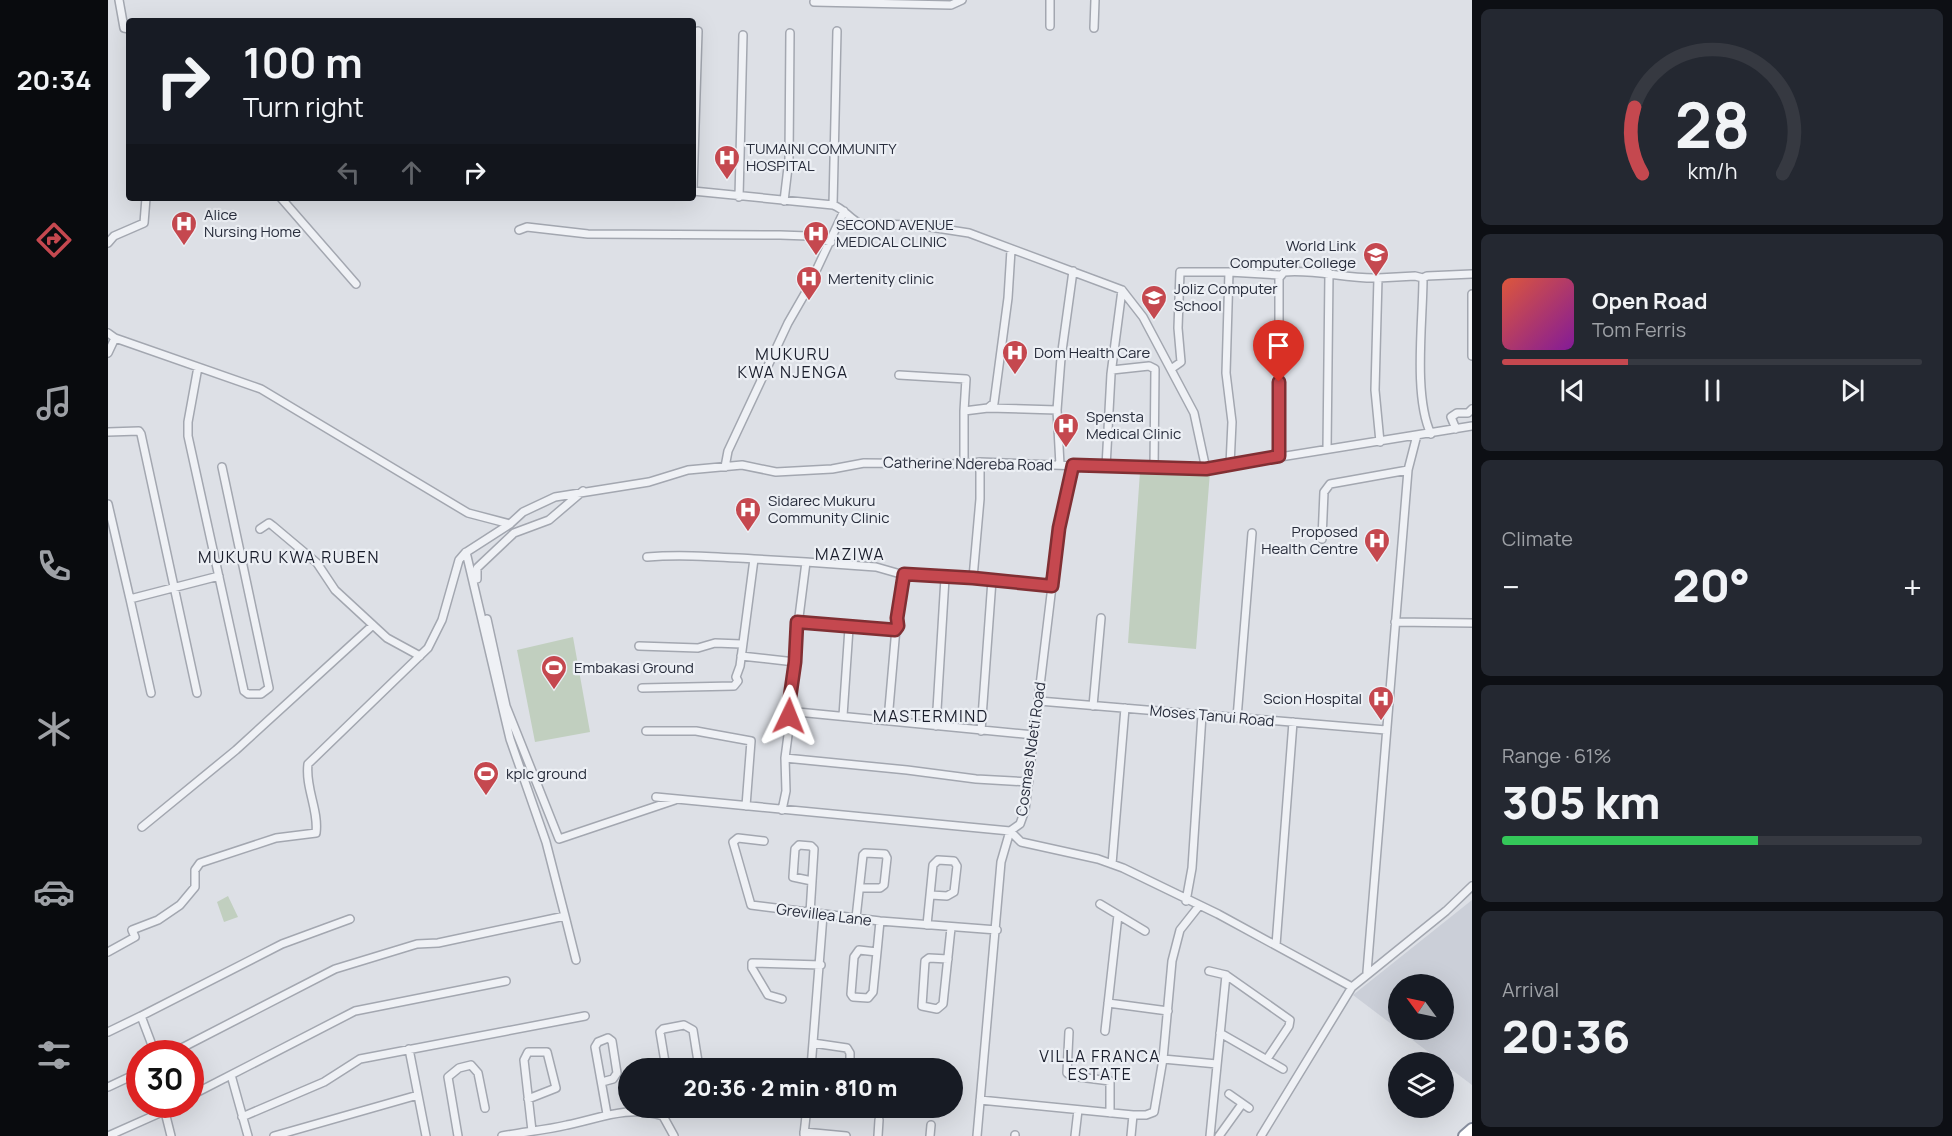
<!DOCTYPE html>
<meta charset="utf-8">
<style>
body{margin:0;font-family:Manrope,sans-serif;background:#242831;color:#f1f3f6;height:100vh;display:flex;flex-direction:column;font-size:22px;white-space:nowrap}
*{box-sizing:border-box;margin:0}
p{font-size:20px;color:#9ea1a6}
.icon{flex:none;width:33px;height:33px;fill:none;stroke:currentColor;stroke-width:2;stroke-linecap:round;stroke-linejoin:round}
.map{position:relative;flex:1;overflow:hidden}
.details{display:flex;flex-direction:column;gap:9px;padding:9px;background:#0d0f14;width:480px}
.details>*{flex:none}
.guide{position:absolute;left:18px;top:18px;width:570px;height:183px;border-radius:6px;box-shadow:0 6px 24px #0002;background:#171b24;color:#f1f3f6;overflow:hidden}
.needle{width:39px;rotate:303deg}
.fabs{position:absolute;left:1280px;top:974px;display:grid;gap:12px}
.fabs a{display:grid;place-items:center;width:66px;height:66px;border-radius:50%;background:#171b24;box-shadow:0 6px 24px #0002;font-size:30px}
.speed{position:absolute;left:18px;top:1040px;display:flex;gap:12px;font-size:30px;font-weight:700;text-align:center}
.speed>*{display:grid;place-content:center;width:78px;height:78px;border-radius:50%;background:#171b24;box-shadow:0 6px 24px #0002;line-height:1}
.speed .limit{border:9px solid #d22;background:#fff;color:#111}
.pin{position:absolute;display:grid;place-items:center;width:51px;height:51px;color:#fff;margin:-62px -26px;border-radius:50% 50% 50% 0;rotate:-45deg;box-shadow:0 0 6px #0007}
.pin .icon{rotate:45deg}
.me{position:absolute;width:66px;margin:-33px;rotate:2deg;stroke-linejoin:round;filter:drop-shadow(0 0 4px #0008)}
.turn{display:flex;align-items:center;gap:21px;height:126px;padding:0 18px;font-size:27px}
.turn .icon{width:78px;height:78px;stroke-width:2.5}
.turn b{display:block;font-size:42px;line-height:51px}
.lanes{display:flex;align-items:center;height:57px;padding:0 18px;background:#0003;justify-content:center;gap:30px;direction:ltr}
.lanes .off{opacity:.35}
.big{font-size:45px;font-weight:800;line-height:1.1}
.details .card{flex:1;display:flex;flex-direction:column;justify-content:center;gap:9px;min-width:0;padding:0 21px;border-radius:9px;background:#242831}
.details .dial{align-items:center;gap:0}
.dial svg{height:156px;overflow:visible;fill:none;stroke:#363941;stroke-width:7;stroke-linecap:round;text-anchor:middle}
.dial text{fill:#f1f3f6;stroke:none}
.song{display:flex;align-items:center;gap:18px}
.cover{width:72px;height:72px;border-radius:9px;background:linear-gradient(135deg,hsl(10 70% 55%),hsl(290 70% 35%))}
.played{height:6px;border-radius:3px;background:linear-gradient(90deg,#c5484f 30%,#363941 30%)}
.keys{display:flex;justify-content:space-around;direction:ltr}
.heat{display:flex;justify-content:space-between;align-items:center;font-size:33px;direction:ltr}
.charge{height:9px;border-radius:4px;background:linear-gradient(90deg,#34c759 61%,#363941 0)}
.trip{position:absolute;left:510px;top:1058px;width:345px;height:60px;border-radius:30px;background:#171b24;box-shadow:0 6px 24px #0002;font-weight:800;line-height:60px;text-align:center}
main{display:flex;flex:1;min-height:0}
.tab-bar{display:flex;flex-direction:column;width:108px;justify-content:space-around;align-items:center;background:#090b0e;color:#9ea1a6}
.tab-bar .icon{width:42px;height:42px}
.tab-bar .on{color:#c5484f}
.tab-bar b{font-size:27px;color:#f1f3f6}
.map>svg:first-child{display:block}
.built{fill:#cbcfd8}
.green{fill:#c1cfbf}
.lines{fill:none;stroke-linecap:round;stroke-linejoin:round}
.minor-casing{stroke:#a3a7b0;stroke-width:10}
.trunk-casing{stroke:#858c9c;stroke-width:14}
.minor{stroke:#eff1f5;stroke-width:7}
.trunk{stroke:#fff;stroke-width:10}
.route-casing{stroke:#802f33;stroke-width:15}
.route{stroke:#c5484f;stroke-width:10}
.labels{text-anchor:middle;stroke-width:4.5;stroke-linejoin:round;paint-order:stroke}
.poi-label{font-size:15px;fill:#282d3c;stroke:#eceff4;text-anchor:start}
.street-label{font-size:15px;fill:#282d3c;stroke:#eceff4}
.neighbourhood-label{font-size:16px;letter-spacing:1.5px;fill:#1a1e2c;stroke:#eceff4}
</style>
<main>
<nav class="tab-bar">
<b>20:34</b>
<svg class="icon on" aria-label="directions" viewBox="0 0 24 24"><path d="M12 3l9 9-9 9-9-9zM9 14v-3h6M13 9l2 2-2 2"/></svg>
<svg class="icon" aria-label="music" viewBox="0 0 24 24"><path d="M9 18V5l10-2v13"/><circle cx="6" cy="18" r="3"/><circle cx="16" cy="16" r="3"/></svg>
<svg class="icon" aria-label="phone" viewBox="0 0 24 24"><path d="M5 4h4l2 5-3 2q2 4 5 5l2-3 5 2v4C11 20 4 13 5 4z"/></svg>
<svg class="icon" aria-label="climate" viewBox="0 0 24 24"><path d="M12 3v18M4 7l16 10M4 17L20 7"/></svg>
<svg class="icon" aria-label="car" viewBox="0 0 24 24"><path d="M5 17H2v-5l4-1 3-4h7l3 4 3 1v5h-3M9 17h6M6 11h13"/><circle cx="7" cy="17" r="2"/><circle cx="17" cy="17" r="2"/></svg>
<svg class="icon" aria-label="filters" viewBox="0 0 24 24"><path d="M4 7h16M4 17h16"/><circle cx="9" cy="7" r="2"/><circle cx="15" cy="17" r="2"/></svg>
</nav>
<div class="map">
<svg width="1364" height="1136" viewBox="0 0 1364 1136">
<rect width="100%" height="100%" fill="#dde0e6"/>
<!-- built -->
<path class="built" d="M 1364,900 L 1364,1085 L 1290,1029 L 1335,1029 L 1335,984 L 1290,984 L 1290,1029 L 1245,995 Z"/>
<!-- green -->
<path class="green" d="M 1032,472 L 1102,472 L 1088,649 L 1020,643 Z
M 465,637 L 482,732 L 427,742 L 409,650 Z
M 120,896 L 130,917 L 116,922 L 109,902 Z"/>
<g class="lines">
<defs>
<path id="minor" d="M 11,0 L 16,28 L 21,29
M 706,2 L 843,5 L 854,0
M 942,26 L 942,0
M 986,28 L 987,0
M 585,189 L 590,31
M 585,191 L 725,205 C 737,209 741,219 753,224 L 809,225 L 861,233 L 1014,290 L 1035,317 L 1086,413 L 1098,469
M 631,197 L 635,35
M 173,198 L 248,284
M 676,201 L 681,159 L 682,33
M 725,205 L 729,31
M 411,230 L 419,227 L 480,234 L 672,235 L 700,236 L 723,242
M 0,243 L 6,236 L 36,223 L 38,198
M 1121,272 L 1172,275
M 1270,278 L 1307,276 L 1315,278
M 1364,294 L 1364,356
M 0,333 L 7,338 L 153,389 L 360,513 L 402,524
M 0,353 L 7,338
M 90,367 L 80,422 L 80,436 L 136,691 L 140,694 L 153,694 L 161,688 L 114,467
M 1063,369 L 1073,362 L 1070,328 L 1072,272 L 1121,272 L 1118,373 L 1124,422 L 1122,465
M 1004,370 L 1041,366 L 1047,369 L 1046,469
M 791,375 L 858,379 L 856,411
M 880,408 L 949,410
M 1348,429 L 1343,417 L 1349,413 L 1360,413 L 1364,409
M 0,432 L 31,431 L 33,434 L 89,693
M 1323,434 C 1305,396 1315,321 1315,278 L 1319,276 L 1364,274
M 1219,449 L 1221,273
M 1171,456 L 1171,278 L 1176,272 C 1208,269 1238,279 1270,278 L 1267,390 L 1272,442
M 856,464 L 856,411 L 880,408 L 886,403 L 900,298 L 903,250
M 952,465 L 949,410 L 953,358 L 965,271
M 617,467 L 620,451 L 680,323 L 699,290 L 736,211
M 998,467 L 1003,374 L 1014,290
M 0,504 L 22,599 L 111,576
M 152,529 L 161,523 L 165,526 L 209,563 L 227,590 L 279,638 L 312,656
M 1214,539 L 1216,492 L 1222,484 L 1300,470
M 539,557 C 574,554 610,557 646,559
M 865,578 L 872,499 L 872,462
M 369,579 L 369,568 L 406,533 L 441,520 L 475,491
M 22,599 L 43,693
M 379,619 L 398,706 L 451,839 L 567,800
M 689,622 L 741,628
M 1287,622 L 1364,623
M 531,646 L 590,648 L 607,643 L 633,644
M 633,656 L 687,662
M 534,688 L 626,686 L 630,681 L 628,677 L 632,666 L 646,559 L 698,562
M 931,701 L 1278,730
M 985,706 L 993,618
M 679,711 L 926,735
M 735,716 L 741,628 L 787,630 L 790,626 L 789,618 L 796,575
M 1129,718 L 1144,533
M 780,720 L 788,628
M 828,726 L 837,578
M 538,731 L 588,731 L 643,741 L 638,806
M 873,731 L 884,580
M 677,758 L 799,770 L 868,779 L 921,782
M 548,797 L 902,831 L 913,842 L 990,859 L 1015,868 L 1110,914 L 1244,987
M 674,810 L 678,791 L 677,758 L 682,720 L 679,711 L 698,562 L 768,567 L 796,575 L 865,578 L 944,587
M 34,827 L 128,750 L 265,625
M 656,841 L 630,838 L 625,842 L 643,905 L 772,921 L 889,930
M 691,845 L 703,846 L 706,849 L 704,881 L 685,877 L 687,849 Z
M 1004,864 L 1017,708
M 1078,901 L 1084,868 L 1094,715
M 992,904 L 1037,931
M 702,913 L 704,881
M 457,916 L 468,960
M 748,918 L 755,855 L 757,853 L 777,854 L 779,858 L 776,885 L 772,888 L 752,888
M 819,925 L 825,865 L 830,860 L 846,861 L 849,866 L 846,892 L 839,896 L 823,895
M 1168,945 L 1185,722
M 751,950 L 769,952 L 765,992 L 760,998 L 745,997 L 743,994 L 746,957 Z
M 0,952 L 27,937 L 24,930 L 50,920 L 72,905 L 87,887 L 87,870 L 92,863 L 168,838 L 208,833 C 211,810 197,788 200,764 L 320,648 L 334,620 L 351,560 L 357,553 L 402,524 L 415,512 L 447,497 L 541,482 L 580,470 L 634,465 L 668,472 L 724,469 L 756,463 L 856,464 L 872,462 L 1046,469 L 1098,469 L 1364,426
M 769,952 L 772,921
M 840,959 L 821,958 L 817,961 L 814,1006 L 829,1009 L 835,1004 L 843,928
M 1101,971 L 1118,975 L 1182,1020 L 1181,1026 L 1159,1059
M 1259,972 L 1300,470 L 1309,435
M 674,999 L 660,995 L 644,968 L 644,963 L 713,965
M 1000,1003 L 1060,1011
M 997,1031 L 1010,915
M 0,1032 L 33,1016
M 961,1032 L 959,1073 L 963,1076 L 1002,1081 L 1002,1113
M 1112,1033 L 1175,1069
M 705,1043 L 739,1048 L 742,1053 L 742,1068
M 301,1049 L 318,1136
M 47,1053 L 33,1016 L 174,944 L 242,919
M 64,1053 L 227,969 L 309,944 L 330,943 L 457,916 L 438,842 L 402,739 L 358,552
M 1055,1059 L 1109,1064
M 558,1068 L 552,1032 L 555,1029 L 576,1025 L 585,1030 L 591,1068
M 703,1068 L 715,915
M 123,1075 L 140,1136
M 494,1082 L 505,1079 L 509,1073 L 504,1041 L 500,1038 L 490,1042 L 487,1047 L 499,1114
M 0,1087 L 32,1072
M 1121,1094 L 1141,1108
M 82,1096 L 247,1011 L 398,981
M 420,1099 L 448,1088 L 439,1052 L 420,1052 L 416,1060 L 424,1131
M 872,1100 L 1025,1115 L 1038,1115 L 1046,1112 L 1055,1059 L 1064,961 L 1072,930 L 1091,906
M 55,1104 L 63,1136
M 134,1117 L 216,1082 L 252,1059 L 477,1016
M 696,1132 L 738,1136
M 696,1134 L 699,1107
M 0,1136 L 54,1112 L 67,1104
M 166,1136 L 310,1095
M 350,1136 L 340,1077 L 351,1068 L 363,1065 L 370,1073 L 377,1108
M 394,1136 C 415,1132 438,1130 459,1125 C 493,1118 520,1105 555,1116 L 566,1136
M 770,1136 L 771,1120
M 822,1136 L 823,1125
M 869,1136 L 893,862 L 902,831 L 912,824 L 917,810 L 951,528 L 965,465
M 907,1136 L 907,1135
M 967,1136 L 970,1110
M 1023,1136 L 1025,1115
M 1102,1136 L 1118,975
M 1111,1136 L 1134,1104
M 1153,1136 L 1244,987 L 1338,911 L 1364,886"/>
<path id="trunk" d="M 1356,1136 L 1364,1129"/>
</defs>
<!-- minor casing -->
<use href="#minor" class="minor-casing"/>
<!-- trunk casing -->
<use href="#trunk" class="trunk-casing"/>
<!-- minor -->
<use href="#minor" class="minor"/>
<!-- trunk -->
<use href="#trunk" class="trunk"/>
</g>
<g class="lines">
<defs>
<path id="route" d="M 681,716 L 680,711 L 687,662 L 689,622 L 787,630 L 790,626 L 789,618 L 796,574 L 865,578 L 944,586 L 951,528 L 965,465 L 1098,469 L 1171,456 L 1171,382"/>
</defs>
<!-- route casing -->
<use href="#route" class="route-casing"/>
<!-- route -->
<use href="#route" class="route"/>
</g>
<!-- icons -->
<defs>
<symbol id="hospital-pin" viewBox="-11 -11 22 30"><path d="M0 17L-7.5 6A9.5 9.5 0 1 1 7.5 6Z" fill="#c5484f" stroke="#eceff4"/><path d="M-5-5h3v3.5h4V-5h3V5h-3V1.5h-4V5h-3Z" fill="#fff"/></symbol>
<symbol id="university-pin" viewBox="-11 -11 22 30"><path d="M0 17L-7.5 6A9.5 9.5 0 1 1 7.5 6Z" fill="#c5484f" stroke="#eceff4"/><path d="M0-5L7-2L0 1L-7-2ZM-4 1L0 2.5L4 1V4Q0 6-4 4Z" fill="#fff"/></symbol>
<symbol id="stadium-pin" viewBox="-11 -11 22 30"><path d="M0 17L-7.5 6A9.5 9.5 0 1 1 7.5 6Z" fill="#c5484f" stroke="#eceff4"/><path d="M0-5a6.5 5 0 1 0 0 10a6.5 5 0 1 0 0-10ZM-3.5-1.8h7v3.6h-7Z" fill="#fff"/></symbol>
</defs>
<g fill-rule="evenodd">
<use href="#hospital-pin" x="604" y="143" width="30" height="40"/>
<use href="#hospital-pin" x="61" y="209" width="30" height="40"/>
<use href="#hospital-pin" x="693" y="219" width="30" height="40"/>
<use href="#university-pin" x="1253" y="240" width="30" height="40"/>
<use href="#hospital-pin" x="686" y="264" width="30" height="40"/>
<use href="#university-pin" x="1031" y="283" width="30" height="40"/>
<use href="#hospital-pin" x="892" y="338" width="30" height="40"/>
<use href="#hospital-pin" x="943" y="411" width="30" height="40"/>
<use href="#hospital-pin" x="625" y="495" width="30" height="40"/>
<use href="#hospital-pin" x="1254" y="526" width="30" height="40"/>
<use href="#stadium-pin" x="431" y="653" width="30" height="40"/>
<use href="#hospital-pin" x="1258" y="684" width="30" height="40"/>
<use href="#stadium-pin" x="363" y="759" width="30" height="40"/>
</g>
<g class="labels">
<!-- poi labels -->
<g class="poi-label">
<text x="638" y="154">TUMAINI COMMUNITY<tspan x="638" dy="17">HOSPITAL</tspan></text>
<text x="96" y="220">Alice<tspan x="96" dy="17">Nursing Home</tspan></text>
<text x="728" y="230">SECOND AVENUE<tspan x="728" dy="17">MEDICAL CLINIC</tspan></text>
<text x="1248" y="251" text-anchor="end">World Link<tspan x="1248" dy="17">Computer College</tspan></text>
<text x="720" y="284">Mertenity clinic</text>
<text x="1066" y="294">Joliz Computer<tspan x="1066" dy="17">School</tspan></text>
<text x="926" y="358">Dom Health Care</text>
<text x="978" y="422">Spensta<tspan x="978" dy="17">Medical Clinic</tspan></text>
<text x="660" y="506">Sidarec Mukuru<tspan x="660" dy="17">Community Clinic</tspan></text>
<text x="1250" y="537" text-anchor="end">Proposed<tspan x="1250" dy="17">Health Centre</tspan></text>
<text x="466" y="673">Embakasi Ground</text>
<text x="1254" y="704" text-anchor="end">Scion Hospital</text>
<text x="398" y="779">kplc ground</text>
</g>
<!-- street labels -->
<g class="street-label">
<text transform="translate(860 464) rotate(1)" y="5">Catherine Ndereba Road</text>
<text transform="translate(1104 716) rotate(5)" y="5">Moses Tanui Road</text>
<text transform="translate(923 749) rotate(-82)" y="5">Cosmas Ndeti Road</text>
<text transform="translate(716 915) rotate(7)" y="5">Grevillea Lane</text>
</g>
<!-- neighbourhood labels -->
<g class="neighbourhood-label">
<text x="685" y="360">MUKURU<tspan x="685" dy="18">KWA NJENGA</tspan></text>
<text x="742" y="560">MAZIWA</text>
<text x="181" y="563">MUKURU KWA RUBEN</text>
<text x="823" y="722">MASTERMIND</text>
<text x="992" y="1062">VILLA FRANCA<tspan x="992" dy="18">ESTATE</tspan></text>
</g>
</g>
</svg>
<div class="fabs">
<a><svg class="needle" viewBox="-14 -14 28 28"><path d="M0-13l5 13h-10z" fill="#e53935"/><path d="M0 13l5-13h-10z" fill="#9ea1a6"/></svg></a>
<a><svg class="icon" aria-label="layers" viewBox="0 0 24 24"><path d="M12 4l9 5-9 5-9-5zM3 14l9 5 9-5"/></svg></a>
</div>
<div class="speed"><div class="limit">30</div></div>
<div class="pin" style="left:1171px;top:382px;background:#d93025"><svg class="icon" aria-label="arrive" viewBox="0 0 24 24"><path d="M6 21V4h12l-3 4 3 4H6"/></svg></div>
<svg class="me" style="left:681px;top:716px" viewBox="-20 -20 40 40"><path d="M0-17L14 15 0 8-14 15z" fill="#c5484f" stroke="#fff" stroke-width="4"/></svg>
<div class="trip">20:36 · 2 min · 810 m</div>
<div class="guide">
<div class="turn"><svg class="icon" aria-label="right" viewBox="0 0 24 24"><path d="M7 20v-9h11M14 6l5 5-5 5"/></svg><div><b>100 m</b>Turn right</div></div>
<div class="lanes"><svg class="icon off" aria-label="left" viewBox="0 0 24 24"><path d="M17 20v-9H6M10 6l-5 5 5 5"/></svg><svg class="icon off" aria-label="ahead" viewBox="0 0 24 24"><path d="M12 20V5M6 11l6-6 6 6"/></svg><svg class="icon" aria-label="right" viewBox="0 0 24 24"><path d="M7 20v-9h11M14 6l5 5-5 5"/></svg></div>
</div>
</div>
<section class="details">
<div class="card dial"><svg viewBox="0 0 100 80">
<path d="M14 69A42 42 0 1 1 86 69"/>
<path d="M14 69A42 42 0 0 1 10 35" stroke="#c5484f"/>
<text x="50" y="56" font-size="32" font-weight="700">28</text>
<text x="50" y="72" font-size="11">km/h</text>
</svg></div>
<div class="card">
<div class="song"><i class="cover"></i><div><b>Open Road</b><p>Tom Ferris</p></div></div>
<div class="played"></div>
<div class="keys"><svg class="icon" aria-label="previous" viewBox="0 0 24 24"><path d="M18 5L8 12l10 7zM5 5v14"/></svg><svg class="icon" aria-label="pause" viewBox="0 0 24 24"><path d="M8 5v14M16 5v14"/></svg><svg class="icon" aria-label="next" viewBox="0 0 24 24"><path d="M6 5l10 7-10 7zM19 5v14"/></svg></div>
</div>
<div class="card"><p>Climate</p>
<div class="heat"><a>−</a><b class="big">20°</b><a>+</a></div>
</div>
<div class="card"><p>Range · 61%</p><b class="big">305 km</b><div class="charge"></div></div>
<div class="card"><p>Arrival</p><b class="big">20:36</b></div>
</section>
</main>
